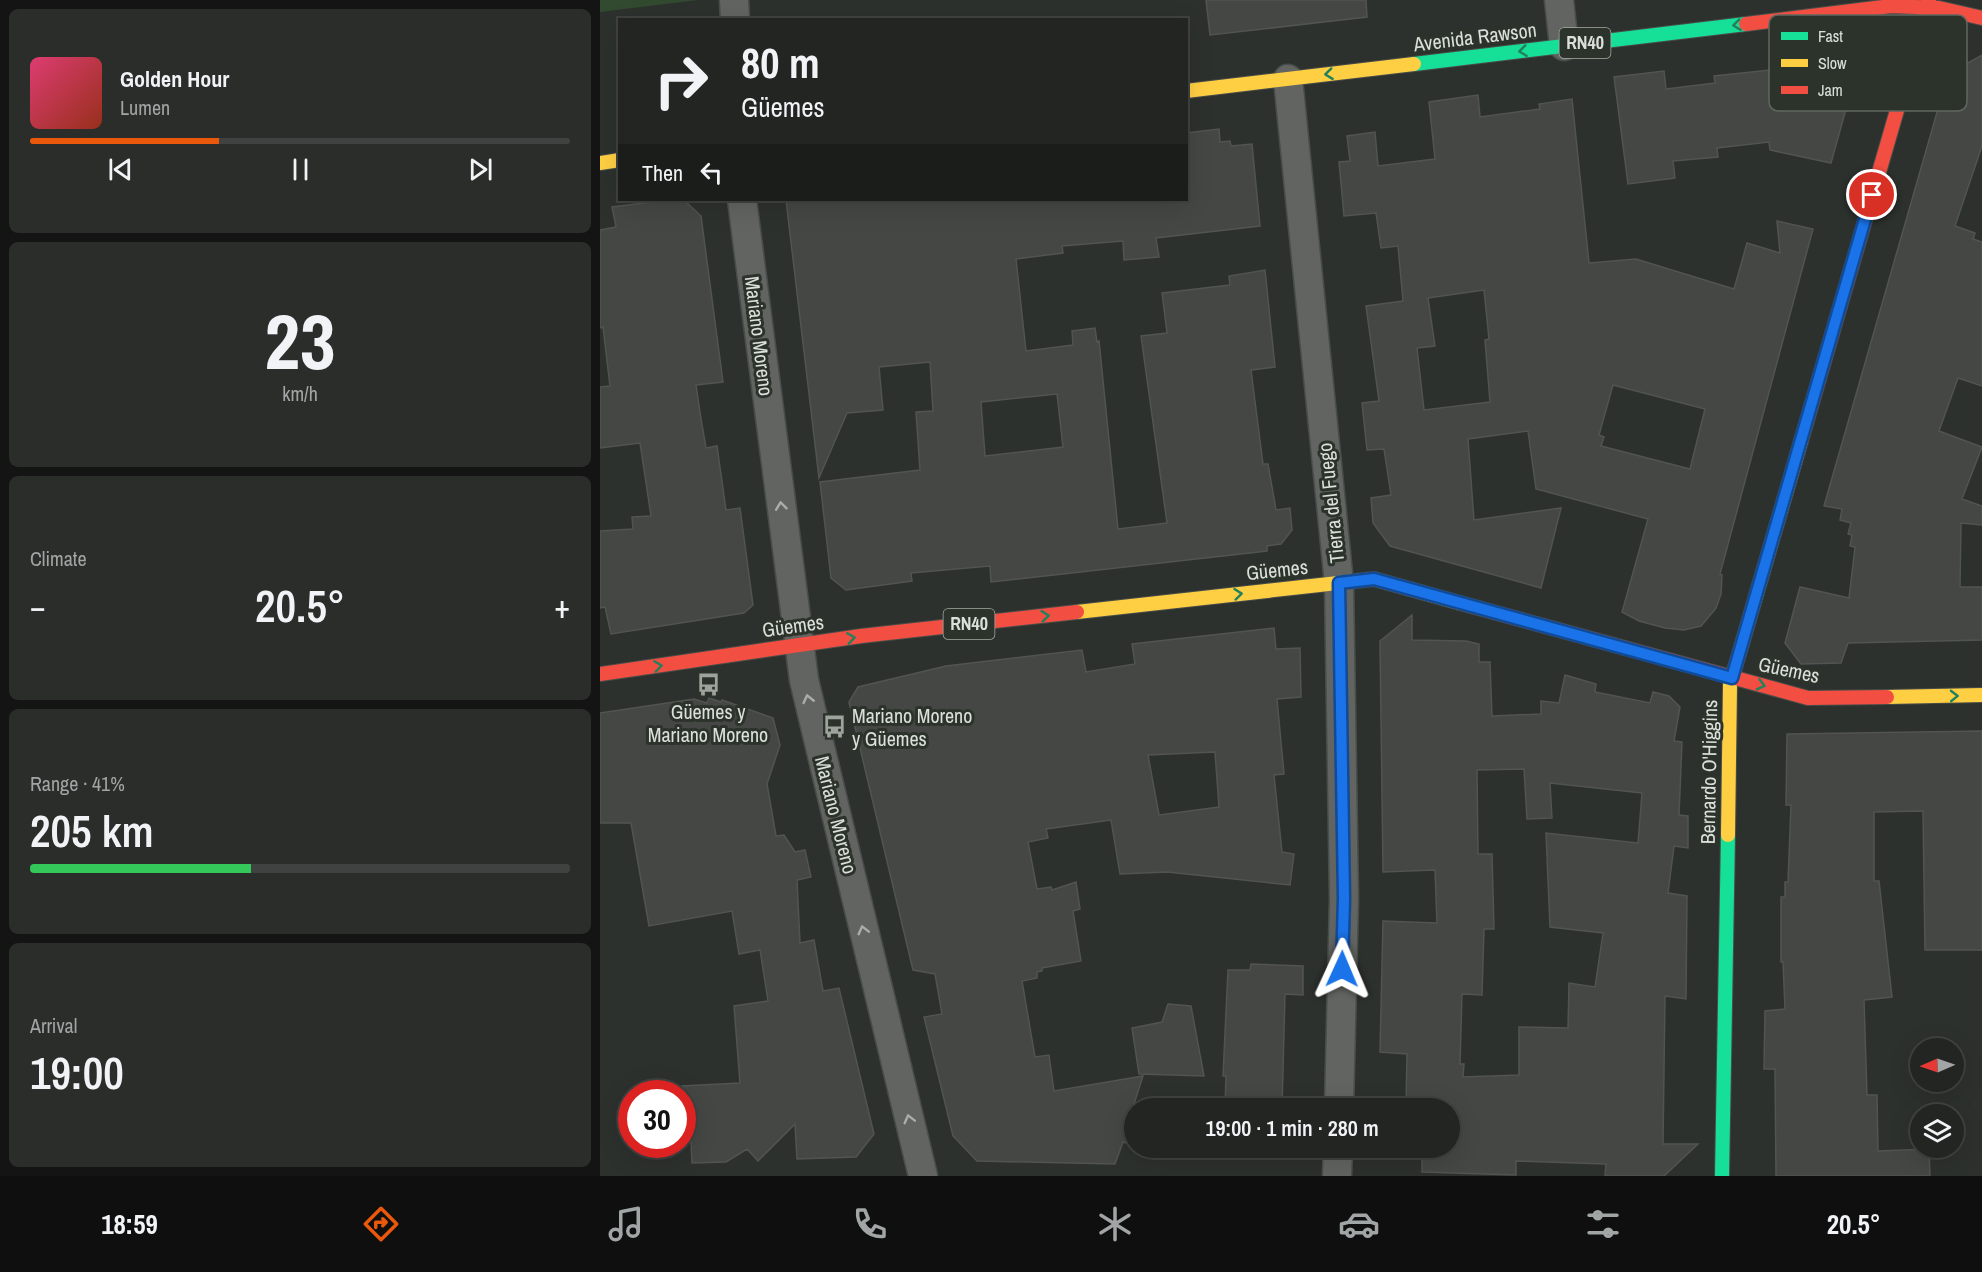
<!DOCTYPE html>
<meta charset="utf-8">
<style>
body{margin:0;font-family:"Archivo Narrow",sans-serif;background:#2a2d2a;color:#f1f3f6;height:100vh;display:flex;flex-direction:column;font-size:22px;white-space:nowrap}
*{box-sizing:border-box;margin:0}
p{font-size:20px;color:#a2a5a5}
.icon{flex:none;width:33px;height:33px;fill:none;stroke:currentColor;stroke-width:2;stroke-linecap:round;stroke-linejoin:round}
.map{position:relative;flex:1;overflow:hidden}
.side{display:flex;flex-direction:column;gap:9px;padding:9px;background:#131413;width:600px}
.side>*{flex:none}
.hud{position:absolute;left:18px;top:18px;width:570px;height:183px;border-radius:0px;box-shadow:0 6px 24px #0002,0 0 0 2px #3f4240;background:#222522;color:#f1f3f6;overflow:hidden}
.needle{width:39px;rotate:268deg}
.buttons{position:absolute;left:1310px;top:1038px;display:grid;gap:12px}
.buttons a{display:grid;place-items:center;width:54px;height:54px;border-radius:50%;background:#222522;box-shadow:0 6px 24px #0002,0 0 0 2px #3f4240;font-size:30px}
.speed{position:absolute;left:18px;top:1080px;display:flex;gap:12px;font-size:30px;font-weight:700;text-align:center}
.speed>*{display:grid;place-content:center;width:78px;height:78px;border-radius:50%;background:#222522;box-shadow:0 6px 24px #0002,0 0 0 2px #3f4240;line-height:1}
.speed .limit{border:9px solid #d22;background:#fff;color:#111}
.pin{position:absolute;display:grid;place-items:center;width:51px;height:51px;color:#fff;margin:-26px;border:3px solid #fff;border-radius:50%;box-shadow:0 2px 6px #0007}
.me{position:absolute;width:66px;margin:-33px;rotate:1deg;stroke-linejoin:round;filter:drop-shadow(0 0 4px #0008)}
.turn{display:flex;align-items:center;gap:21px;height:126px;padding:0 24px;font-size:27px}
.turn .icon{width:78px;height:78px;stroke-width:2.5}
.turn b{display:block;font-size:42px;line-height:51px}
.then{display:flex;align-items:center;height:57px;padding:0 24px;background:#0003;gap:12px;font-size:22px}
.big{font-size:45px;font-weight:600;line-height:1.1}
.side .widget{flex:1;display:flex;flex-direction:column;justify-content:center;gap:9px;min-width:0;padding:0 21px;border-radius:9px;background:#2a2d2a}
.side .dial{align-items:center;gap:0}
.dial b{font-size:78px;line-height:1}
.song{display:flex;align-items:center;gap:18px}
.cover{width:72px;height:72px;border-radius:9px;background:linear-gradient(135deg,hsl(340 70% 55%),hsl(10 70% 35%))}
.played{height:6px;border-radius:3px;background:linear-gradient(90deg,#ea580c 35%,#3f4240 35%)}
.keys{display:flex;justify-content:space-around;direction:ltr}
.heat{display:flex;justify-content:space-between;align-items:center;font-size:33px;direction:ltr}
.charge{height:9px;border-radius:4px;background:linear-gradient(90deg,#34c759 41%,#3f4240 0)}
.trip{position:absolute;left:524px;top:1098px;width:336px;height:60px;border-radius:30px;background:#222522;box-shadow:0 6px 24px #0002,0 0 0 2px #3f4240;font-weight:600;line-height:60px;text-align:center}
.menu{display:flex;height:96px;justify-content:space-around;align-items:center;background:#0e0f0e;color:#a2a5a5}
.menu .icon{width:42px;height:42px}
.menu .on{color:#ea580c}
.menu b{font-size:27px;color:#f1f3f6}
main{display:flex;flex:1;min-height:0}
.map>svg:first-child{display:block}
.green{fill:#324b30}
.building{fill:#444744;stroke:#515451;stroke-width:1.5;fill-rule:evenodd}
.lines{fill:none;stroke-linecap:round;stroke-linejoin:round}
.street-casing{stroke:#494d49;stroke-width:31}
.fast-casing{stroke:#494d49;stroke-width:16}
.slow-casing{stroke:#494d49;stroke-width:16}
.jam-casing{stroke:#494d49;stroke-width:16}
.street{stroke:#616461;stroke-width:28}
.fast{stroke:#16e098;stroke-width:14}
.slow{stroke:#ffcf43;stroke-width:14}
.jam{stroke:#f24e42;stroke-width:14}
.oneway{stroke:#22815c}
.oneway2{stroke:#aaaeaa}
.route-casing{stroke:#114b97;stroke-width:15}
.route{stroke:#1a73e8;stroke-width:10}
.labels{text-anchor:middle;stroke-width:6;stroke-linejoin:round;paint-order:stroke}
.shield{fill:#2c332b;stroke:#a6aca6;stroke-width:1.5}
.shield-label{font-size:18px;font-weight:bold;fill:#dbe0db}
.street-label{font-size:20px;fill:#dbe0db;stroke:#2c332b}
.poi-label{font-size:20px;fill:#dbe0db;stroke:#2c332b}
.key{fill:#2c332b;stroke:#616760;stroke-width:1.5}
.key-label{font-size:16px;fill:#dbe0db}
</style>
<main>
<section class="side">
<div class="widget">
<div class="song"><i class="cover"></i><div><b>Golden Hour</b><p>Lumen</p></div></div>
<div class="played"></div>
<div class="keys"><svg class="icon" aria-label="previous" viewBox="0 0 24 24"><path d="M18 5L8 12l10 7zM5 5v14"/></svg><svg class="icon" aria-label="pause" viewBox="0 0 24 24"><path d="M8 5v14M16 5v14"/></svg><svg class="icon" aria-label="next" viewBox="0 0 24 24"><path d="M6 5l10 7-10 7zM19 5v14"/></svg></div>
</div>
<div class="widget dial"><b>23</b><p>km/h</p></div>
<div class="widget"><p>Climate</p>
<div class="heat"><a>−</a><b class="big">20.5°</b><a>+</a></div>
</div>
<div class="widget"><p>Range · 41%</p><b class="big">205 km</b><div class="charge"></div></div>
<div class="widget"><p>Arrival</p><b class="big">19:00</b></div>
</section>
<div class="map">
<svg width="1382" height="1176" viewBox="0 0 1382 1176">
<rect width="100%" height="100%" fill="#2d312d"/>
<!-- green -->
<path class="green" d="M 0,0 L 98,0 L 0,12 Z"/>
<!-- building -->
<path class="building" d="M 606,0 L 766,0 L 767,17 L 610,35 Z
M 1382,55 L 1382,146 L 1355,226 L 1375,233 L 1373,239 L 1382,242 L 1382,386 L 1358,378 L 1339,431 L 1382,447 L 1362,499 L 1382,506 L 1382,525 L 1361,523 L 1360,587 L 1382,587 L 1382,640 L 1248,643 L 1241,663 L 1201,664 L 1185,643 L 1200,587 L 1249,598 L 1255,547 L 1250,546 L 1252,535 L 1248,534 L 1251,523 L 1240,520 L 1242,509 L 1224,506 L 1348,74 Z
M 1238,63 L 1253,84 L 1231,163 L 1170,150 L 1169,142 L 1117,148 L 1118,157 L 1073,161 L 1075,178 L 1028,184 L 1014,77 L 1064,71 L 1066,89 L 1115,83 L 1114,76 Z
M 878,95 L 880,117 L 940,109 L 939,104 L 972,99 L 989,263 L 1036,259 L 1134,289 L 1147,243 L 1180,253 L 1177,221 L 1213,229 L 1120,574 L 1122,575 L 1121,594 L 1116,608 L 1101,626 L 1084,630 L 1065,628 L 1039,621 L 1022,612 L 1048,519 L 936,489 L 928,431 L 868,439 L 874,520 L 961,508 L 941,588 L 790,546 L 773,523 L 771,498 L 791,495 L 784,449 L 767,450 L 762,403 L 779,401 L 766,306 L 803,301 L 798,246 L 781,248 L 776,213 L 744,216 L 739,162 L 750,161 L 747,136 L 775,132 L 778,166 L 835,159 L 829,102 ZM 884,290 L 889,339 L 885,340 L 890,402 L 824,410 L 817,348 L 835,346 L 828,298 ZM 1013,385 L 1105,409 L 1090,469 L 1001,446 L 1004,437 L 999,435 Z
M 619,129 L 620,142 L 630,141 L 631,146 L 652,144 L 660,226 L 556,238 L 559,257 L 524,260 L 523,241 L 462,246 L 463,253 L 416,259 L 426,351 L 473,345 L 472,331 L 495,328 L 497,342 L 499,341 L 518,529 L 567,523 L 541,336 L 567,333 L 562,293 L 630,285 L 629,276 L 665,270 L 675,367 L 651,370 L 663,464 L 668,464 L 676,510 L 690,508 L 692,530 L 681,544 L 667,546 L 667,551 L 391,582 L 390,566 L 311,573 L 312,581 L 246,590 L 231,578 L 220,482 L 320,470 L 316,412 L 333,411 L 330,362 L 279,367 L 283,410 L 247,413 L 219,478 L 186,200 L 586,200 L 586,133 ZM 457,394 L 463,447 L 385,456 L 381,402 Z
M 69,200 L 84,200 L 101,216 L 123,382 L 96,385 L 101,419 L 106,448 L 117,446 L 126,510 L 140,508 L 153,605 L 144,613 L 11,634 L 5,607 L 0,608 L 0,531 L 33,529 L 32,517 L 51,516 L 40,443 L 0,448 L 0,387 L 10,386 L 3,327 L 0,328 L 0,230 L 16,227 L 12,207 Z
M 812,615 L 812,640 L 866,641 L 879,644 L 879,662 L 890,662 L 892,716 L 941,714 L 941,701 L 959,703 L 965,675 L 996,684 L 995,692 L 1050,703 L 1053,692 L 1069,696 L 1080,707 L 1074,741 L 1082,742 L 1079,815 L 1088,816 L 1088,848 L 1074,846 L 1068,893 L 1087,896 L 1086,999 L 1065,996 L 1063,1144 L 1098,1144 L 1064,1176 L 1005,1176 L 1006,1164 L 916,1161 L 916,1175 L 822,1172 L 822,1155 L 777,1152 L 777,1148 L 849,1148 L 849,1108 L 778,1108 L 778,1104 L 806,1105 L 807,1054 L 780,1052 L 783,921 L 837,923 L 835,870 L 783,872 L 780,641 ZM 924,769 L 927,819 L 952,818 L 950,783 L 1042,793 L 1038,843 L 946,833 L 950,927 L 1003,933 L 995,987 L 969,983 L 968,1028 L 919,1027 L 919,1075 L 863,1077 L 864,1064 L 860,1064 L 862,994 L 882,995 L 884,929 L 894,929 L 892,854 L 878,854 L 877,770 Z
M 674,628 L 676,649 L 700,648 L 701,697 L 677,699 L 684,774 L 674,775 L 682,852 L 694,854 L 690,885 L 567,872 L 520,874 L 511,820 L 446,829 L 448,838 L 428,842 L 437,889 L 451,887 L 452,890 L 476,882 L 480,909 L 473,911 L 481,961 L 442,968 L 442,971 L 437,972 L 437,978 L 422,981 L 435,1057 L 449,1055 L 454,1091 L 543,1076 L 534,1104 L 534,1145 L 523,1142 L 515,1164 L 377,1161 L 353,1136 L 324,1017 L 342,1014 L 335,974 L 313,970 L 249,702 L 258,687 L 346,666 L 482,650 L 486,672 L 535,664 L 532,644 ZM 615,752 L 619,807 L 559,815 L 548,755 Z
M 109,698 L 121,702 L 122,700 L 173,718 L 180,745 L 167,784 L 176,836 L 184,835 L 195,852 L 205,850 L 211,877 L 197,880 L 200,943 L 214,940 L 223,991 L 239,988 L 274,1134 L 256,1157 L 197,1159 L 195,1124 L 158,1161 L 147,1149 L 126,1162 L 92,1163 L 91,1142 L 82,1143 L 82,1086 L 140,1083 L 134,1006 L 168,1001 L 160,950 L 139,954 L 132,911 L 49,926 L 31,823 L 0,823 L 0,713 L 94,699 L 107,703 Z
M 1382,731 L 1382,950 L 1325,950 L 1323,811 L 1274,812 L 1274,881 L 1279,881 L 1292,997 L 1264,1000 L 1267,1095 L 1277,1095 L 1278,1151 L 1329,1149 L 1330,1176 L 1176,1176 L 1175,1069 L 1164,1069 L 1165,1011 L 1185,1009 L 1183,962 L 1181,962 L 1181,897 L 1185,897 L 1185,882 L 1188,882 L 1191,805 L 1186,805 L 1187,734 Z
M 651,964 L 703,966 L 703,995 L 685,994 L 682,1108 L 625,1108 L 626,1076 L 623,1076 L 628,970 L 650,970 Z
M 568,1004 L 591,1006 L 604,1076 L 539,1074 L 532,1028 L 562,1022 Z"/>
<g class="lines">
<defs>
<path id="street" d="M 134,0 L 135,20
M 959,0 L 964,46
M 688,79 L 739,583 L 744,899 L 739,1108
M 142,200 L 204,680 L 323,1176
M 737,1176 L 738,1148"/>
<path id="fast" d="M 814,64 L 1146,24
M 1122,1176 L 1128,835"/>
<path id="slow" d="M 586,91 L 814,64
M 0,163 L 20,160
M 477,612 L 774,579 L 860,603
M 1287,697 L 1382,695
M 1128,835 L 1130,685 L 1201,441"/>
<path id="jam" d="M 1146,24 L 1291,6 L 1339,8 L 1382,18
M 1201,441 L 1329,0
M 860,603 L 1208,698 L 1287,697
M 0,674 L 261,636 L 477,612"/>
</defs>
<!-- street casing -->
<use href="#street" class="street-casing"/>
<!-- fast casing -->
<use href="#fast" class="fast-casing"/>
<!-- slow casing -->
<use href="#slow" class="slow-casing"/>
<!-- jam casing -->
<use href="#jam" class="jam-casing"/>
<!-- street -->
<use href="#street" class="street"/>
<!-- fast -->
<use href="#fast" class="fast"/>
<!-- slow -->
<use href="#slow" class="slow"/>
<!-- jam -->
<use href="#jam" class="jam"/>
</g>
<!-- one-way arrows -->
<defs><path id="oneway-chevron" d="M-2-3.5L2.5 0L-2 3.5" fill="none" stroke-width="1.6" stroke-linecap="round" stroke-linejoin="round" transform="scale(1.5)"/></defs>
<g class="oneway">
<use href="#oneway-chevron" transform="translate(1137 25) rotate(173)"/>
<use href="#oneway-chevron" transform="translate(923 51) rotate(173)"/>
<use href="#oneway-chevron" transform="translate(729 74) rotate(173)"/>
<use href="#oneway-chevron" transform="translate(638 594) rotate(-6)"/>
<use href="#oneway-chevron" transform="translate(445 616) rotate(-6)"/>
<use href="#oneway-chevron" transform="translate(251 638) rotate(-8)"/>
<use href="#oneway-chevron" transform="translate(58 666) rotate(-8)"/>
<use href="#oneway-chevron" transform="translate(1161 685) rotate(15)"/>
<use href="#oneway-chevron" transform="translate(1354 696) rotate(-1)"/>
</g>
<g class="oneway2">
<use href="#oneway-chevron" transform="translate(181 506) rotate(-97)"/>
<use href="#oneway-chevron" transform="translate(208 699) rotate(-103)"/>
<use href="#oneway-chevron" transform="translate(263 930) rotate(-104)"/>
<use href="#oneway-chevron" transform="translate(309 1119) rotate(-104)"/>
</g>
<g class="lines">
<defs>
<path id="route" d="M 742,969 L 744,899 L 739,583 L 774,579 L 1132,678 L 1272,195"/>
</defs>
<!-- route casing -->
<use href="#route" class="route-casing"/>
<!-- route -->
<use href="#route" class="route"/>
</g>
<!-- icons -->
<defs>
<symbol id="bus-bare" viewBox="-9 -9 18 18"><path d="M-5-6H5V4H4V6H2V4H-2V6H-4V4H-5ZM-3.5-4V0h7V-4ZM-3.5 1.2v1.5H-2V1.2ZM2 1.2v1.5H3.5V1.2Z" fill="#9ea39e" stroke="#2c332b" stroke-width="2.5" paint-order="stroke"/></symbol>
</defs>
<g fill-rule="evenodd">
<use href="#bus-bare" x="92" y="668" width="33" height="33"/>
<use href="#bus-bare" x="218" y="710" width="33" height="33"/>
</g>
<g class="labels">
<!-- shield labels -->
<g class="shield">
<rect x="959.5" y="28" width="51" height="30" rx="4.5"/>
<rect x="343.5" y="609" width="51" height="30" rx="4.5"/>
</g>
<g class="shield-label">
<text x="985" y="49">RN40</text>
<text x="369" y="630">RN40</text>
</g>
<!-- street labels -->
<g class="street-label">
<text transform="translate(875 37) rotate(-7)" y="7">Avenida Rawson</text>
<text transform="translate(159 336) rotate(83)" y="7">Mariano Moreno</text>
<text transform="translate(731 503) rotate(-96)" y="7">Tierra del Fuego</text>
<text transform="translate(677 570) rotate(-6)" y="7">Güemes</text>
<text transform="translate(193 626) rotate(-8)" y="7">Güemes</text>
<text transform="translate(1189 670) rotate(12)" y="7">Güemes</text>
<text transform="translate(1109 772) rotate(-89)" y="7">Bernardo O'Higgins</text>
<text transform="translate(236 815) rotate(76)" y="7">Mariano Moreno</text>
</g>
<!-- poi labels -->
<g class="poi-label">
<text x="108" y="719">Güemes y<tspan x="108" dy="23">Mariano Moreno</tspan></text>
<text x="252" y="723" text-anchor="start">Mariano Moreno<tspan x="252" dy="23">y Güemes</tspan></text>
</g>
</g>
<!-- legend -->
<rect x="1169" y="15" width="198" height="96" rx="9" class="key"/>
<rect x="1181" y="32" width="27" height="8" fill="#16e098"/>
<rect x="1181" y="59" width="27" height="8" fill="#ffcf43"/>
<rect x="1181" y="86" width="27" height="8" fill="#f24e42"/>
<g class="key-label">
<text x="1218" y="42">Fast</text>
<text x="1218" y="69">Slow</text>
<text x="1218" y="96">Jam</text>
</g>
</svg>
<div class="buttons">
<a><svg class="needle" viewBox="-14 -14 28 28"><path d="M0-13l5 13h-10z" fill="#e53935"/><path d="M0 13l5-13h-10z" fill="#a2a5a5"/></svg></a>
<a><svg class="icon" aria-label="layers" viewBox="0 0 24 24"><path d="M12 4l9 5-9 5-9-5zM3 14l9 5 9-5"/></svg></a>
</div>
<div class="speed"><div class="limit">30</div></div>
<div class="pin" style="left:1272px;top:195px;background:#d93025"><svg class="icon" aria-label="arrive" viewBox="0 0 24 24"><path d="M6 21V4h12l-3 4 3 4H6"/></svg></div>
<svg class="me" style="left:742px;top:969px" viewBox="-20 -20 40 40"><path d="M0-17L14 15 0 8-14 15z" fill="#1a73e8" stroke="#fff" stroke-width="4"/></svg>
<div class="trip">19:00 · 1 min · 280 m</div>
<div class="hud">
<div class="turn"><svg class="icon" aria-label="right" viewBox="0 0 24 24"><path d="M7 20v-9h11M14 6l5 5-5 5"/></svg><div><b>80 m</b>Güemes</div></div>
<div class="then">Then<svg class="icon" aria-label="left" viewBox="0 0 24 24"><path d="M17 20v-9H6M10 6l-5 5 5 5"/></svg></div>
</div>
</div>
</main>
<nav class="menu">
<b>18:59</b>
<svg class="icon on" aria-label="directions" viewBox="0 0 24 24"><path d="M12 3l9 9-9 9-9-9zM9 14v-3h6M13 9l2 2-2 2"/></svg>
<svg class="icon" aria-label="music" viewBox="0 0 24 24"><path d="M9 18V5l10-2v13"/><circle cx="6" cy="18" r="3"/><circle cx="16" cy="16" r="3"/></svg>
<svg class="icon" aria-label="phone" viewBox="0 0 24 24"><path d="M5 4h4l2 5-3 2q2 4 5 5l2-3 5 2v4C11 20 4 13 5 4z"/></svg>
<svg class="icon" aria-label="climate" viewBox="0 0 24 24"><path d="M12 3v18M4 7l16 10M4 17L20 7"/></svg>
<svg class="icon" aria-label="car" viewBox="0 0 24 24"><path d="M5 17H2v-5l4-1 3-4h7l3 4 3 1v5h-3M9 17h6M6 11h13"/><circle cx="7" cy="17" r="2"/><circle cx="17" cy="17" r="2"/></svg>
<svg class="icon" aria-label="filters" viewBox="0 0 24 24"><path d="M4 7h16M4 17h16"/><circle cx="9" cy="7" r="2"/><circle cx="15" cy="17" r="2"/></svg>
<b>20.5°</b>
</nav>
